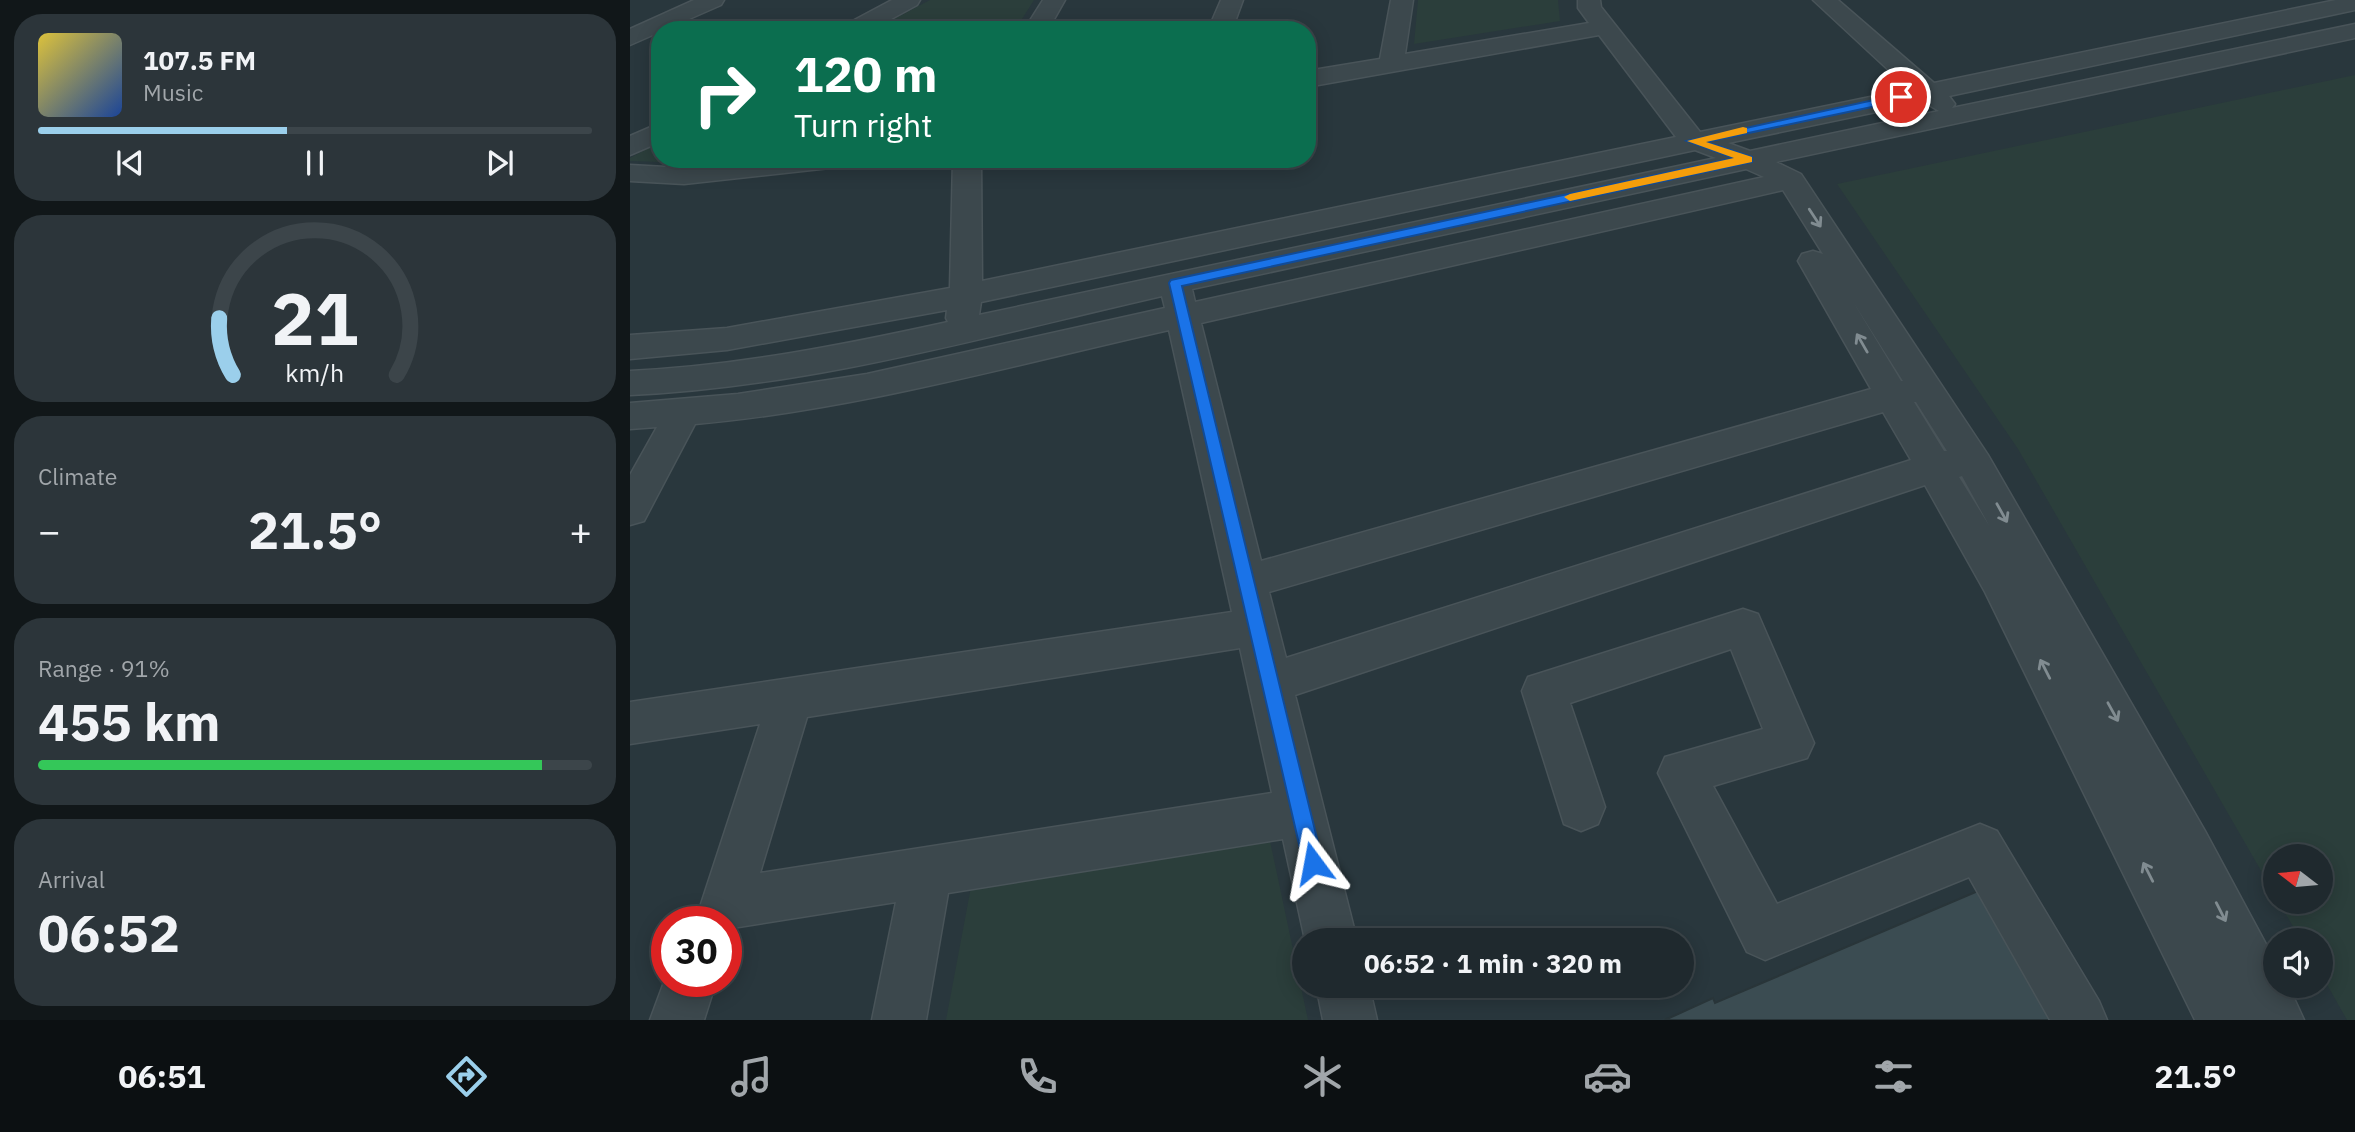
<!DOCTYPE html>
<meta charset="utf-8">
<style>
body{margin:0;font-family:"IBM Plex Sans",sans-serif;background:#2c353a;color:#f1f3f6;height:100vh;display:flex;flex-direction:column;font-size:26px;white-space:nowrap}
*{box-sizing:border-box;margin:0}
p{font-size:23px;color:#a1a6aa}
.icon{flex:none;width:38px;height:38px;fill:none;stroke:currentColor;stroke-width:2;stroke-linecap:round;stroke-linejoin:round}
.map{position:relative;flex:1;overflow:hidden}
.drawer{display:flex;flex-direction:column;gap:14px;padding:14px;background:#111719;width:630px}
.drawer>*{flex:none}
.banner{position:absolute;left:21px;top:21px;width:665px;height:147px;border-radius:28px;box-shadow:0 4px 18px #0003,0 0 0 2px #3c454a;background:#0b6e4f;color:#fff;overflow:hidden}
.needle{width:46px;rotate:286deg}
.fabs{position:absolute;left:1633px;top:844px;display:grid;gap:14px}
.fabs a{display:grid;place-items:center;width:70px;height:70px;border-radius:50%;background:#1f292e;box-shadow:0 4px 18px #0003,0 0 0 2px #3c454a;font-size:35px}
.speed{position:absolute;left:21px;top:906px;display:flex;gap:14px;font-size:35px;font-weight:700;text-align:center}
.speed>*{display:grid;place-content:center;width:91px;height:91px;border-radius:50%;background:#1f292e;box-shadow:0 4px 18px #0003,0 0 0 2px #3c454a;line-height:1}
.speed .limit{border:10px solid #d22;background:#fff;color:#111}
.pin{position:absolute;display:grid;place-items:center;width:60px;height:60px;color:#fff;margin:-30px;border:4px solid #fff;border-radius:50%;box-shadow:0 2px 7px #0007}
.me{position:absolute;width:77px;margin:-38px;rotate:347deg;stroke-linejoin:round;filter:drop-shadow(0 0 5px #0008)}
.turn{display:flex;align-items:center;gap:24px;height:147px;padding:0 28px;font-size:32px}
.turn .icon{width:91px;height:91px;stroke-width:2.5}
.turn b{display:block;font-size:49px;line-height:60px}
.big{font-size:52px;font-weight:700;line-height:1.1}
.drawer .tile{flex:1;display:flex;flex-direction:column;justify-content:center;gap:10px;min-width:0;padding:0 24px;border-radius:28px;background:#2c353a}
.drawer .dial{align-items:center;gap:0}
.dial svg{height:182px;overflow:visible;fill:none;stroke:#3c454a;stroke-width:7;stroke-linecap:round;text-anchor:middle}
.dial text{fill:#f1f3f6;stroke:none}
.song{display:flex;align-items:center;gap:21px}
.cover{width:84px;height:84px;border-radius:10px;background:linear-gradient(135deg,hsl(50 70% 55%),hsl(220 70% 35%))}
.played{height:7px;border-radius:4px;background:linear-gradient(90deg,#9bcfeb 45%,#3c454a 45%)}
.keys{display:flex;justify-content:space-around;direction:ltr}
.heat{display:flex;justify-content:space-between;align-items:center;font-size:38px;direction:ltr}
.charge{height:10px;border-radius:5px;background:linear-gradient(90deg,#34c759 91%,#3c454a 0)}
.trip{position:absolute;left:662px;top:928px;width:402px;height:70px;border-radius:35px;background:#1f292e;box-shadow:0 4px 18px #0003,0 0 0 2px #3c454a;font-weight:700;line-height:70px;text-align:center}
.dock{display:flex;height:112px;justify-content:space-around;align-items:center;background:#0c1012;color:#a1a6aa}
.dock .icon{width:49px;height:49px}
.dock .current{color:#9bcfeb}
.dock b{font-size:32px;color:#f1f3f6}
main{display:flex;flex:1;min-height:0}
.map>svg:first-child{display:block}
.green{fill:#2b3e3b}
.building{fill:#3b4c52;stroke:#293539;stroke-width:2}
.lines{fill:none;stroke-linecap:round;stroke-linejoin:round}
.minor-casing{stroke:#495459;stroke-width:3}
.minor{fill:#3c484d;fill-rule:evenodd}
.oneway{stroke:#818c91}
.route{fill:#1a73e8;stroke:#114b97;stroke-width:2}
.slow{fill:#f59e0b}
</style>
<main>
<section class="drawer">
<div class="tile">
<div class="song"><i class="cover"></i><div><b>107.5 FM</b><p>Music</p></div></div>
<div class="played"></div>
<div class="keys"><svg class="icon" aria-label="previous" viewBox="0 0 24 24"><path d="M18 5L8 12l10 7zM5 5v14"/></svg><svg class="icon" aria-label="pause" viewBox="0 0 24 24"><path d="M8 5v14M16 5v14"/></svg><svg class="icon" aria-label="next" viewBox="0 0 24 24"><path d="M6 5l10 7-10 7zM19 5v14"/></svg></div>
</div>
<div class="tile dial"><svg viewBox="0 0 100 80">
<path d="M14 69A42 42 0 1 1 86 69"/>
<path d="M14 69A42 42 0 0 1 8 44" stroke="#9bcfeb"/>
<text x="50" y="56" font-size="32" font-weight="700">21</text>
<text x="50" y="72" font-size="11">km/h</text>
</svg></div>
<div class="tile"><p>Climate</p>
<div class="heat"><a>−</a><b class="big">21.5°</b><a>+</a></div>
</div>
<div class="tile"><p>Range · 91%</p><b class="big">455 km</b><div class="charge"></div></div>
<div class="tile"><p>Arrival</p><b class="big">06:52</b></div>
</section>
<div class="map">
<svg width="1725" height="1020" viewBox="0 0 1725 1020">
<rect width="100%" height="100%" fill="#29373d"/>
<!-- green -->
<path class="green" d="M 300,0 L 404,0 L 385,30 L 243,30 Z
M 788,0 L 928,0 L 930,21 L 784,44 Z
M 1725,75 L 1725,1020 L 1717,1020 L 1691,974 L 1690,940 L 1671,940 L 1648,901 L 1690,901 L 1690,856 L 1645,856 L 1645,895 L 1388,449 L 1207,184 Z
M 30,142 L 30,159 L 110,159 L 63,163 L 0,161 L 0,158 Z
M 640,841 L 678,1020 L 316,1020 L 341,887 Z"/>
<!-- building -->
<path class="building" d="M 1362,885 L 1437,1014 L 1455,1016 L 1458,1020 L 1035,1020 L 1083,998 L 1085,1003 Z"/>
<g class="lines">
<defs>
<path id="minor" d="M 64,0 L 94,0 L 91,5 L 0,45 L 0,29 Z
M 262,0 L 290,0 L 287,5 L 241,30 L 211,30 L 215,25 Z
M 413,0 L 435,0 L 418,30 L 394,30 Z
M 591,0 L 613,0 L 602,30 L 578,30 Z
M 761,0 L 783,0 L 775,54 L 959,23 L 948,8 L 948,0 L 970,0 L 971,7 L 1070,132 L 1279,89 L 1183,0 L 1208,0 L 1304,83 L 1706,0 L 1725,0 L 1725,10 L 1319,96 L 1325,104 L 1322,108 L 1725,24 L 1725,38 L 1146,162 L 1171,174 L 1358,455 L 1575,831 L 1645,961 L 1645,985 L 1658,985 L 1674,1020 L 1565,1020 L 1355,592 L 1295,485 L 665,695 L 727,940 L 675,940 L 653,839 L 318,893 L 296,1020 L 242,1020 L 266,902 L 96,929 L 96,922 L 78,922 L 71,904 L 130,724 L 0,744 L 0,702 L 602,612 L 539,330 C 383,365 225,410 65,424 L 14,521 L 0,525 L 0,475 L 27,427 L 0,429 L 0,403 L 108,394 L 237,374 L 535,308 L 532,296 C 357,336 180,387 0,395 L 0,371 C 107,366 213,345 318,322 L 316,318 L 317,310 L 97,350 L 0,359 L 0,335 L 97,328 L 320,288 L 323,159 L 351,159 L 352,281 L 1046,137 L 969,35 L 677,87 L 677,71 L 750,59 ZM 1294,102 L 1309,111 L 1120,151 L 1098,143 ZM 1065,150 L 1086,158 L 349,315 L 351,302 ZM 1116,169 L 1134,177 L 565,302 L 562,289 ZM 1153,190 L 1193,254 L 1183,251 L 1172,254 L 1168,261 L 1241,389 L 631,561 L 571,323 ZM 1222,300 L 1273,381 L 1271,381 ZM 1284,402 L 1286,402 L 1317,451 L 1314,451 ZM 1253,412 L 1281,460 L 656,658 L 639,592 ZM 1332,476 L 1360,527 L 1329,477 ZM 610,648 L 642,793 L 130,873 L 177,717 Z
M 30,123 L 30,142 L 0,155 L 0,136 Z
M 130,159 L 223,159 L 219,165 L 209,167 L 54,184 L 0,181 L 0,165 L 54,168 Z
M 1113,609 L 1128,614 L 1184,743 L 1177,758 L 1083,786 L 1147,904 L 1350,824 L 1367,831 L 1469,1001 L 1477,1020 L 1420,1020 L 1339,877 L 1135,960 L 1117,952 L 1028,773 L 1035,757 L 1133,729 L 1101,649 L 940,703 L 975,807 L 968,824 L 951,831 L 934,824 L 892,691 L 898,677 Z
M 37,974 L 37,982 L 86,982 L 74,1020 L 20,1020 Z
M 686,985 L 739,985 L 747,1020 L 693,1020 Z"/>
</defs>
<!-- minor casing -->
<use href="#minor" class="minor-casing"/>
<!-- minor -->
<use href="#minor" class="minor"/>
</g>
<!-- one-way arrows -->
<defs><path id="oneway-shaft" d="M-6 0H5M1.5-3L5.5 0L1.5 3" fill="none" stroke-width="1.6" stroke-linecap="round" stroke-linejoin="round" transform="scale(1.75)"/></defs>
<g class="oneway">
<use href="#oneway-shaft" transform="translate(1185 218) rotate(57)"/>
<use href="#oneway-shaft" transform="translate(1232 343) rotate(-120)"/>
<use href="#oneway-shaft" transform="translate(1372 513) rotate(61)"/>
<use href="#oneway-shaft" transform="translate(1415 669) rotate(-117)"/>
<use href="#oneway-shaft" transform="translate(1483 712) rotate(61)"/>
<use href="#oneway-shaft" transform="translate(1518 872) rotate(-117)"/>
<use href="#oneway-shaft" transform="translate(1591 912) rotate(63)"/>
</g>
<!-- route -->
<path class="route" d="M 1271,94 L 1277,97 L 1275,100 L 1076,142 L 1122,157 L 1122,162 L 552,286 L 693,863 L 690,870 L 683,873 L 675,870 L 539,283 L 541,280 L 1104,158 L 1057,141 Z"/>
<!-- slow -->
<path class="slow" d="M 1113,127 L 1117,128 L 1117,133 L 1076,142 L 1122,157 L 1122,162 L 940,201 L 934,197 L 940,194 L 1104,158 L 1057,141 Z"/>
</svg>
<div class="fabs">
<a><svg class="needle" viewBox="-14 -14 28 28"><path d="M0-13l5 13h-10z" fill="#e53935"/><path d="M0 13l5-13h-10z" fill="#a1a6aa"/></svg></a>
<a><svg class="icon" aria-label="sound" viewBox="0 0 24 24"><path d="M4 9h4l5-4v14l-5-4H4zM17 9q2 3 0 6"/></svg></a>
</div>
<div class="speed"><div class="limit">30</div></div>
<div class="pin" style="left:1271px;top:97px;background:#d93025"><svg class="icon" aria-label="arrive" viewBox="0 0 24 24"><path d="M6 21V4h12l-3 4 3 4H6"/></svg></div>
<svg class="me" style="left:683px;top:863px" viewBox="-20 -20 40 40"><path d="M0-17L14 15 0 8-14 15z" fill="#1a73e8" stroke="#fff" stroke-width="4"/></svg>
<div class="trip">06:52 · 1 min · 320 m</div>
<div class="banner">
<div class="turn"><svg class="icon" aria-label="right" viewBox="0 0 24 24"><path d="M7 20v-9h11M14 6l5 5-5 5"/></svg><div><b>120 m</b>Turn right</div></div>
</div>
</div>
</main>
<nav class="dock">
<b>06:51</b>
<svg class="icon current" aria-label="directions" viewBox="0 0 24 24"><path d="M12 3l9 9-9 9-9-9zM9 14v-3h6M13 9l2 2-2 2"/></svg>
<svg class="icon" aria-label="music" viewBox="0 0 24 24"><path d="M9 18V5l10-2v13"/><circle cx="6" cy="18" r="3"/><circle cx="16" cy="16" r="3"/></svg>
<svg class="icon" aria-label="phone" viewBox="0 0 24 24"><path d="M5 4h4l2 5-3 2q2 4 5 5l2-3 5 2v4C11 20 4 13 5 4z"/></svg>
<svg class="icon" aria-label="climate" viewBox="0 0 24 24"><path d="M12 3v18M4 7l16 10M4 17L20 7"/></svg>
<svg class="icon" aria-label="car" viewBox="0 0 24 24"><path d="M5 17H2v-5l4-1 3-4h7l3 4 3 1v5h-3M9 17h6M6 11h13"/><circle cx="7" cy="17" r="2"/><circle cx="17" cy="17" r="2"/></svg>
<svg class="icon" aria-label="filters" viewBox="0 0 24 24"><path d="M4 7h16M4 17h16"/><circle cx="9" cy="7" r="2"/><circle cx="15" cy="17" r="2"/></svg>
<b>21.5°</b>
</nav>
